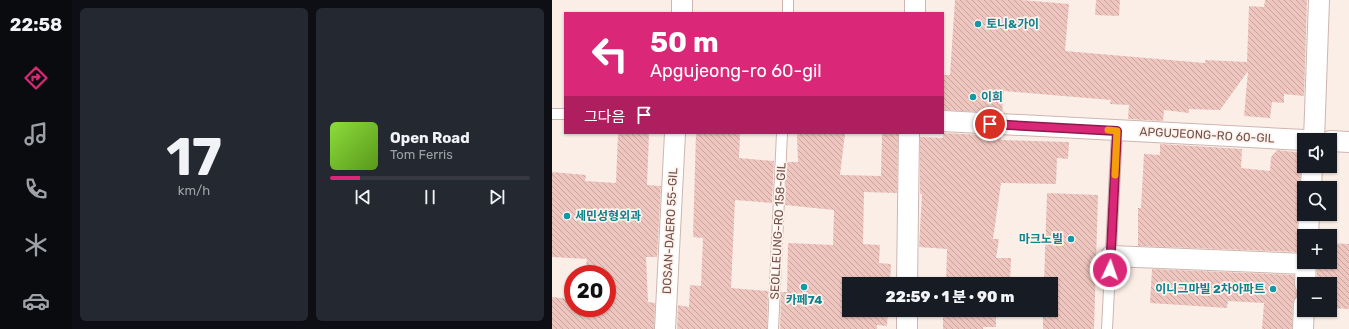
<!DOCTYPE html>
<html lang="ko">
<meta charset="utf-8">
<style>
body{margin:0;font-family:Rubik,"Noto Sans KR",sans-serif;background:#242831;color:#f1f3f6;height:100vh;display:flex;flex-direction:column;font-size:15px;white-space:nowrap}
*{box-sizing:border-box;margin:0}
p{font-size:13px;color:#9ea1a6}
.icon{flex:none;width:22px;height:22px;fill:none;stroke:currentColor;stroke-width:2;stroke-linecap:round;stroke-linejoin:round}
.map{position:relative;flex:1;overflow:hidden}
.side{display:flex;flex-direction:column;gap:8px;padding:8px;background:#0d0f14;width:480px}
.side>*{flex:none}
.guide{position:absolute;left:12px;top:12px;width:380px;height:122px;border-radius:0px;box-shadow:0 1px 3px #0004;background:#db2777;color:#fff;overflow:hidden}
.tools{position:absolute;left:745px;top:133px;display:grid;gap:8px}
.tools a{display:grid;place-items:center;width:40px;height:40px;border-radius:0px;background:#171b24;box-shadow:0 1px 3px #0004;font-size:20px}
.speed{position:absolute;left:12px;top:265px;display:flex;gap:8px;font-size:20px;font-weight:700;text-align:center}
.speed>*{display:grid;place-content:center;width:52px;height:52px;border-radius:50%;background:#171b24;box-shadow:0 1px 3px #0004;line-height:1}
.speed .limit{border:6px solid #d22;background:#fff;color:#111}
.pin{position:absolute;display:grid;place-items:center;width:34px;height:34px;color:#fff;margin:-17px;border:2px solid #fff;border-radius:50%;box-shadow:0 1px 4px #0007}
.me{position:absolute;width:44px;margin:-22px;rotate:3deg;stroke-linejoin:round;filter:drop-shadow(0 0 3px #0008)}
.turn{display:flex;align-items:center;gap:14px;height:84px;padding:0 20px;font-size:18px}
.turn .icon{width:52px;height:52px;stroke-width:2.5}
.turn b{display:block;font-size:28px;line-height:34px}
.then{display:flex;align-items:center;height:38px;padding:0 20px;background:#0003;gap:8px;font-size:15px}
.side .card{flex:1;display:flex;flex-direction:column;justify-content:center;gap:6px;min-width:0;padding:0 14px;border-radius:6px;background:#242831}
.side .dial{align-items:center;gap:0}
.dial b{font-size:52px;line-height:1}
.song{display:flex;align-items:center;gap:12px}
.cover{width:48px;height:48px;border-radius:6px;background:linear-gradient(135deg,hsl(90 70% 55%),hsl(90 70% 35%))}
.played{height:4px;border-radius:2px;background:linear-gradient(90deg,#db2777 15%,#363941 15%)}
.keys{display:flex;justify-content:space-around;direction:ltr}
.side .tiles{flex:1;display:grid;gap:8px;grid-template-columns:repeat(2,1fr)}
.trip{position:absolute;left:290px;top:277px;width:216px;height:40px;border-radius:0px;background:#171b24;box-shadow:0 1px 3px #0004;font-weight:800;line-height:40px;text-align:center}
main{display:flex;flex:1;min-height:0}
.tabs{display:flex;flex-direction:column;width:72px;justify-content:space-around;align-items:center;background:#090b0e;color:#9ea1a6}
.tabs .icon{width:28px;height:28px}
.tabs .active{color:#db2777}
.tabs b{font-size:18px;color:#f1f3f6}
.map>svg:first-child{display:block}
.building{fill:url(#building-back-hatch)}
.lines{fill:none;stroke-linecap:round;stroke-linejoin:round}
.service-casing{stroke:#ceb6b0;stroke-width:12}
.minor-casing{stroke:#ceb6b0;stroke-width:22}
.service{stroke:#fff;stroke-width:10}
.minor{stroke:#fff;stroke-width:20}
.route-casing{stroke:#8e194d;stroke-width:10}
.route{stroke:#db2777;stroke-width:7}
.slow{stroke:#f59e0b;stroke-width:7}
.culture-dot{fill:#0f9aa8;stroke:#fef3ec;stroke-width:1.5}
.labels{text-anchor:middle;stroke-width:3.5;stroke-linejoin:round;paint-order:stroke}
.culture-label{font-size:12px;font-weight:bold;fill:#0d838f;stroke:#fef3ec;text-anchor:start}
.street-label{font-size:12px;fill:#73504c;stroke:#fef3ec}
</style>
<main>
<nav class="tabs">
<b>22:58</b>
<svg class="icon active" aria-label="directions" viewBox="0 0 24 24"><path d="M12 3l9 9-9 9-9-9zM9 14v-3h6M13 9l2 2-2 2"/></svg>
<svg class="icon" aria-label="music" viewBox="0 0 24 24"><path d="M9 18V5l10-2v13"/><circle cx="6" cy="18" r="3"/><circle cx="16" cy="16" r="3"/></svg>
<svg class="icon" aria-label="phone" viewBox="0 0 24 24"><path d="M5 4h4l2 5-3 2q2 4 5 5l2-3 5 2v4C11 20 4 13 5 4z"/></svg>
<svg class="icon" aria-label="climate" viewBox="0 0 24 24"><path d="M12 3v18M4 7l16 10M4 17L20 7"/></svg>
<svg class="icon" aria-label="car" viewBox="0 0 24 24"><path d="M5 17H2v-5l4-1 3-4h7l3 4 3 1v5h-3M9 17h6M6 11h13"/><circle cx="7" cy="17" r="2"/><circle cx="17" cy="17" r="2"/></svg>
</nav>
<section class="side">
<div class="tiles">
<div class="card dial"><b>17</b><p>km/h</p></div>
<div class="card">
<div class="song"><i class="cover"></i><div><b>Open Road</b><p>Tom Ferris</p></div></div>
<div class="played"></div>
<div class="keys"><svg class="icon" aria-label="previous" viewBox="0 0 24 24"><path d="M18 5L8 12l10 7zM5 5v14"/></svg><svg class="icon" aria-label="pause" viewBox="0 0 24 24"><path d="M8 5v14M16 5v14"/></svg><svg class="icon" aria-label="next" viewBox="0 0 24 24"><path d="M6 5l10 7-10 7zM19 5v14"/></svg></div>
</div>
</div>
</section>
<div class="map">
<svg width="797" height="329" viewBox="0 0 797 329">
<defs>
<pattern id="building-back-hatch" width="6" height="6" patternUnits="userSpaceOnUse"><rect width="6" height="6" fill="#efc6bf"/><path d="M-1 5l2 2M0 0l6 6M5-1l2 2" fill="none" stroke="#c6a39d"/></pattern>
</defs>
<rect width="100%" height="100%" fill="#fbeee6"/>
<!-- building -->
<path class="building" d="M 403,0 L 468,0 L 517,4 L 513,51 L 653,63 L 653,60 L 695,62 L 697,6 L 712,7 L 713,0 L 755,0 L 752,96 L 732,94 L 732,103 L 720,102 L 718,118 L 692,116 L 696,71 L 668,110 L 637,109 L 637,113 L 612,110 L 611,121 L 576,119 L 577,105 L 558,104 L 559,100 L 452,91 L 450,113 L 391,110 L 391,75 L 398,75 Z
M 544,0 L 568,0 L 567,16 L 543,15 Z
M 66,133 L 97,134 L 95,185 L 109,186 L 105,257 L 94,257 L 96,302 L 103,303 L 102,329 L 0,329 L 0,297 L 18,299 L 18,308 L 55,308 L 55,274 L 33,274 L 35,259 L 0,257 L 0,172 L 34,175 L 33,181 L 64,183 Z
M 144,133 L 188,133 L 187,158 L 222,161 L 220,203 L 183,200 L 179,288 L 216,291 L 215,329 L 125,329 L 126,305 L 137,307 L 138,285 L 149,286 L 151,238 L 141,237 Z
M 245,133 L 293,133 L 288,175 L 329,176 L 330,133 L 346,133 L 345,193 L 312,192 L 311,244 L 328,245 L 327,263 L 339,264 L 338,284 L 297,284 L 297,310 L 336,310 L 335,326 L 325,325 L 325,329 L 228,329 L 229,292 L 235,292 L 236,243 L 281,245 L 282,210 L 233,205 L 235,162 L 246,162 Z
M 391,133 L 449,136 L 449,140 L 517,142 L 516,159 L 505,158 L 504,184 L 449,183 L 441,239 L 447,239 L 444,258 L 459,258 L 458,284 L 379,284 L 394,283 L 395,249 L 367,247 L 370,194 L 368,194 L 368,137 L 391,138 Z
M 608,144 L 690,149 L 689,168 L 718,171 L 719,157 L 725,150 L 752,153 L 752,158 L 749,165 L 748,187 L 749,193 L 752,197 L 751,204 L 748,208 L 746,213 L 745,235 L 746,242 L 752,246 L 752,251 L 748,252 L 586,246 L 586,208 L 589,208 L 592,154 L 608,155 Z
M 495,193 L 546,195 L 542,329 L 491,329 L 491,310 L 499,310 L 499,284 L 492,284 Z
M 778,243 L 797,244 L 797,309 L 778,308 L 778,284 L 765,284 L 765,262 L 778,262 Z
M 600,269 L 742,275 L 743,289 L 747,294 L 743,298 L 741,303 L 740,329 L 710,329 L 712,303 L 676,301 L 675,308 L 598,303 Z
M 379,310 L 444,310 L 444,327 L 431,327 L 431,329 L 391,329 L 391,314 L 379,314 Z"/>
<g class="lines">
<defs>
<path id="service" d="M 236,13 L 236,0
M 0,114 L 13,114
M 221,329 L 230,133
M 555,329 L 565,131"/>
<path id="minor" d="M 130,13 L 130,0
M 363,13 L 363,0
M 391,121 L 752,140
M 762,140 L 767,0
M 778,141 L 797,142
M 759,188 L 760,166
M 756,236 L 757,214
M 559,256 L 754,264
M 355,284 L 357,133
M 753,284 L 754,262
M 113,329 L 123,133
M 355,329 L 355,310
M 751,329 L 752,304"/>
</defs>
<!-- service casing -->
<use href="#service" class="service-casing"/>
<!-- minor casing -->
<use href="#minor" class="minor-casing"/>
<!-- service -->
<use href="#service" class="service"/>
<!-- minor -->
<use href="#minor" class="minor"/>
</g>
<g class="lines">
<defs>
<path id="route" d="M 438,124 L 565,131 L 558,270"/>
</defs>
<!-- route casing -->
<use href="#route" class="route-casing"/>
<!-- route -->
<use href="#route" class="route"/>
<!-- slow -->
<path class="slow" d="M 556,130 L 565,131 L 563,175"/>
</g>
<!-- markers -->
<g class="culture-dot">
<circle cx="426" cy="24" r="4"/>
<circle cx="421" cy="97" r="4"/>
<circle cx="15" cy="216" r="4"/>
<circle cx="519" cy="239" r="4"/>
<circle cx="252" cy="287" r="4"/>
<circle cx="721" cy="289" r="4"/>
</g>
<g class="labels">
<!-- culture labels -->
<g class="culture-label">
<text x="434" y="28">토니&amp;가이</text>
<text x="429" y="101">이희</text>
<text x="23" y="220">세민성형외과</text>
<text x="511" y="243" text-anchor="end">마크노빌</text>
<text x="713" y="293" text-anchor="end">이니그마빌 2차아파트</text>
<text x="252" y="304" text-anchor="middle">카페74</text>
</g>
<!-- street labels -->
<g class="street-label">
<text transform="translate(655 135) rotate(3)" y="4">APGUJEONG-RO 60-GIL</text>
<text transform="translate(118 231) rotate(-87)" y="4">DOSAN-DAERO 55-GIL</text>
<text transform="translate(226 231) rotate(-87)" y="4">SEOLLEUNG-RO 158-GIL</text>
</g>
</g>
</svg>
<div class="tools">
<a><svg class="icon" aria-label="sound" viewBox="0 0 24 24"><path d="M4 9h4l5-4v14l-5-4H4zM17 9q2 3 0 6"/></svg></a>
<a><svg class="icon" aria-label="search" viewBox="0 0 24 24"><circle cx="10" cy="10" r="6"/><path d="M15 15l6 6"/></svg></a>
<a>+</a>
<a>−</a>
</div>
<div class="speed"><div class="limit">20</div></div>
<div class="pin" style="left:438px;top:124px;background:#d93025"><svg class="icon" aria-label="arrive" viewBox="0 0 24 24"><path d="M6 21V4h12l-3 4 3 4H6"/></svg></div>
<svg class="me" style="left:558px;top:270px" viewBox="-20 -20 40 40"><circle r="17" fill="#db2777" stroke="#fff" stroke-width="3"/><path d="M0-11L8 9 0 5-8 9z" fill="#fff"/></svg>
<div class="trip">22:59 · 1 분 · 90 m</div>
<div class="guide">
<div class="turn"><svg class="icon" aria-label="left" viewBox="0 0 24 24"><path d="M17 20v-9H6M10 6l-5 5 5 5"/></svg><div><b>50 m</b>Apgujeong-ro 60-gil</div></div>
<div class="then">그다음<svg class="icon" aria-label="arrive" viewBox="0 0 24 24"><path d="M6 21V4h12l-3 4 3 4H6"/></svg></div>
</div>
</div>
</main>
